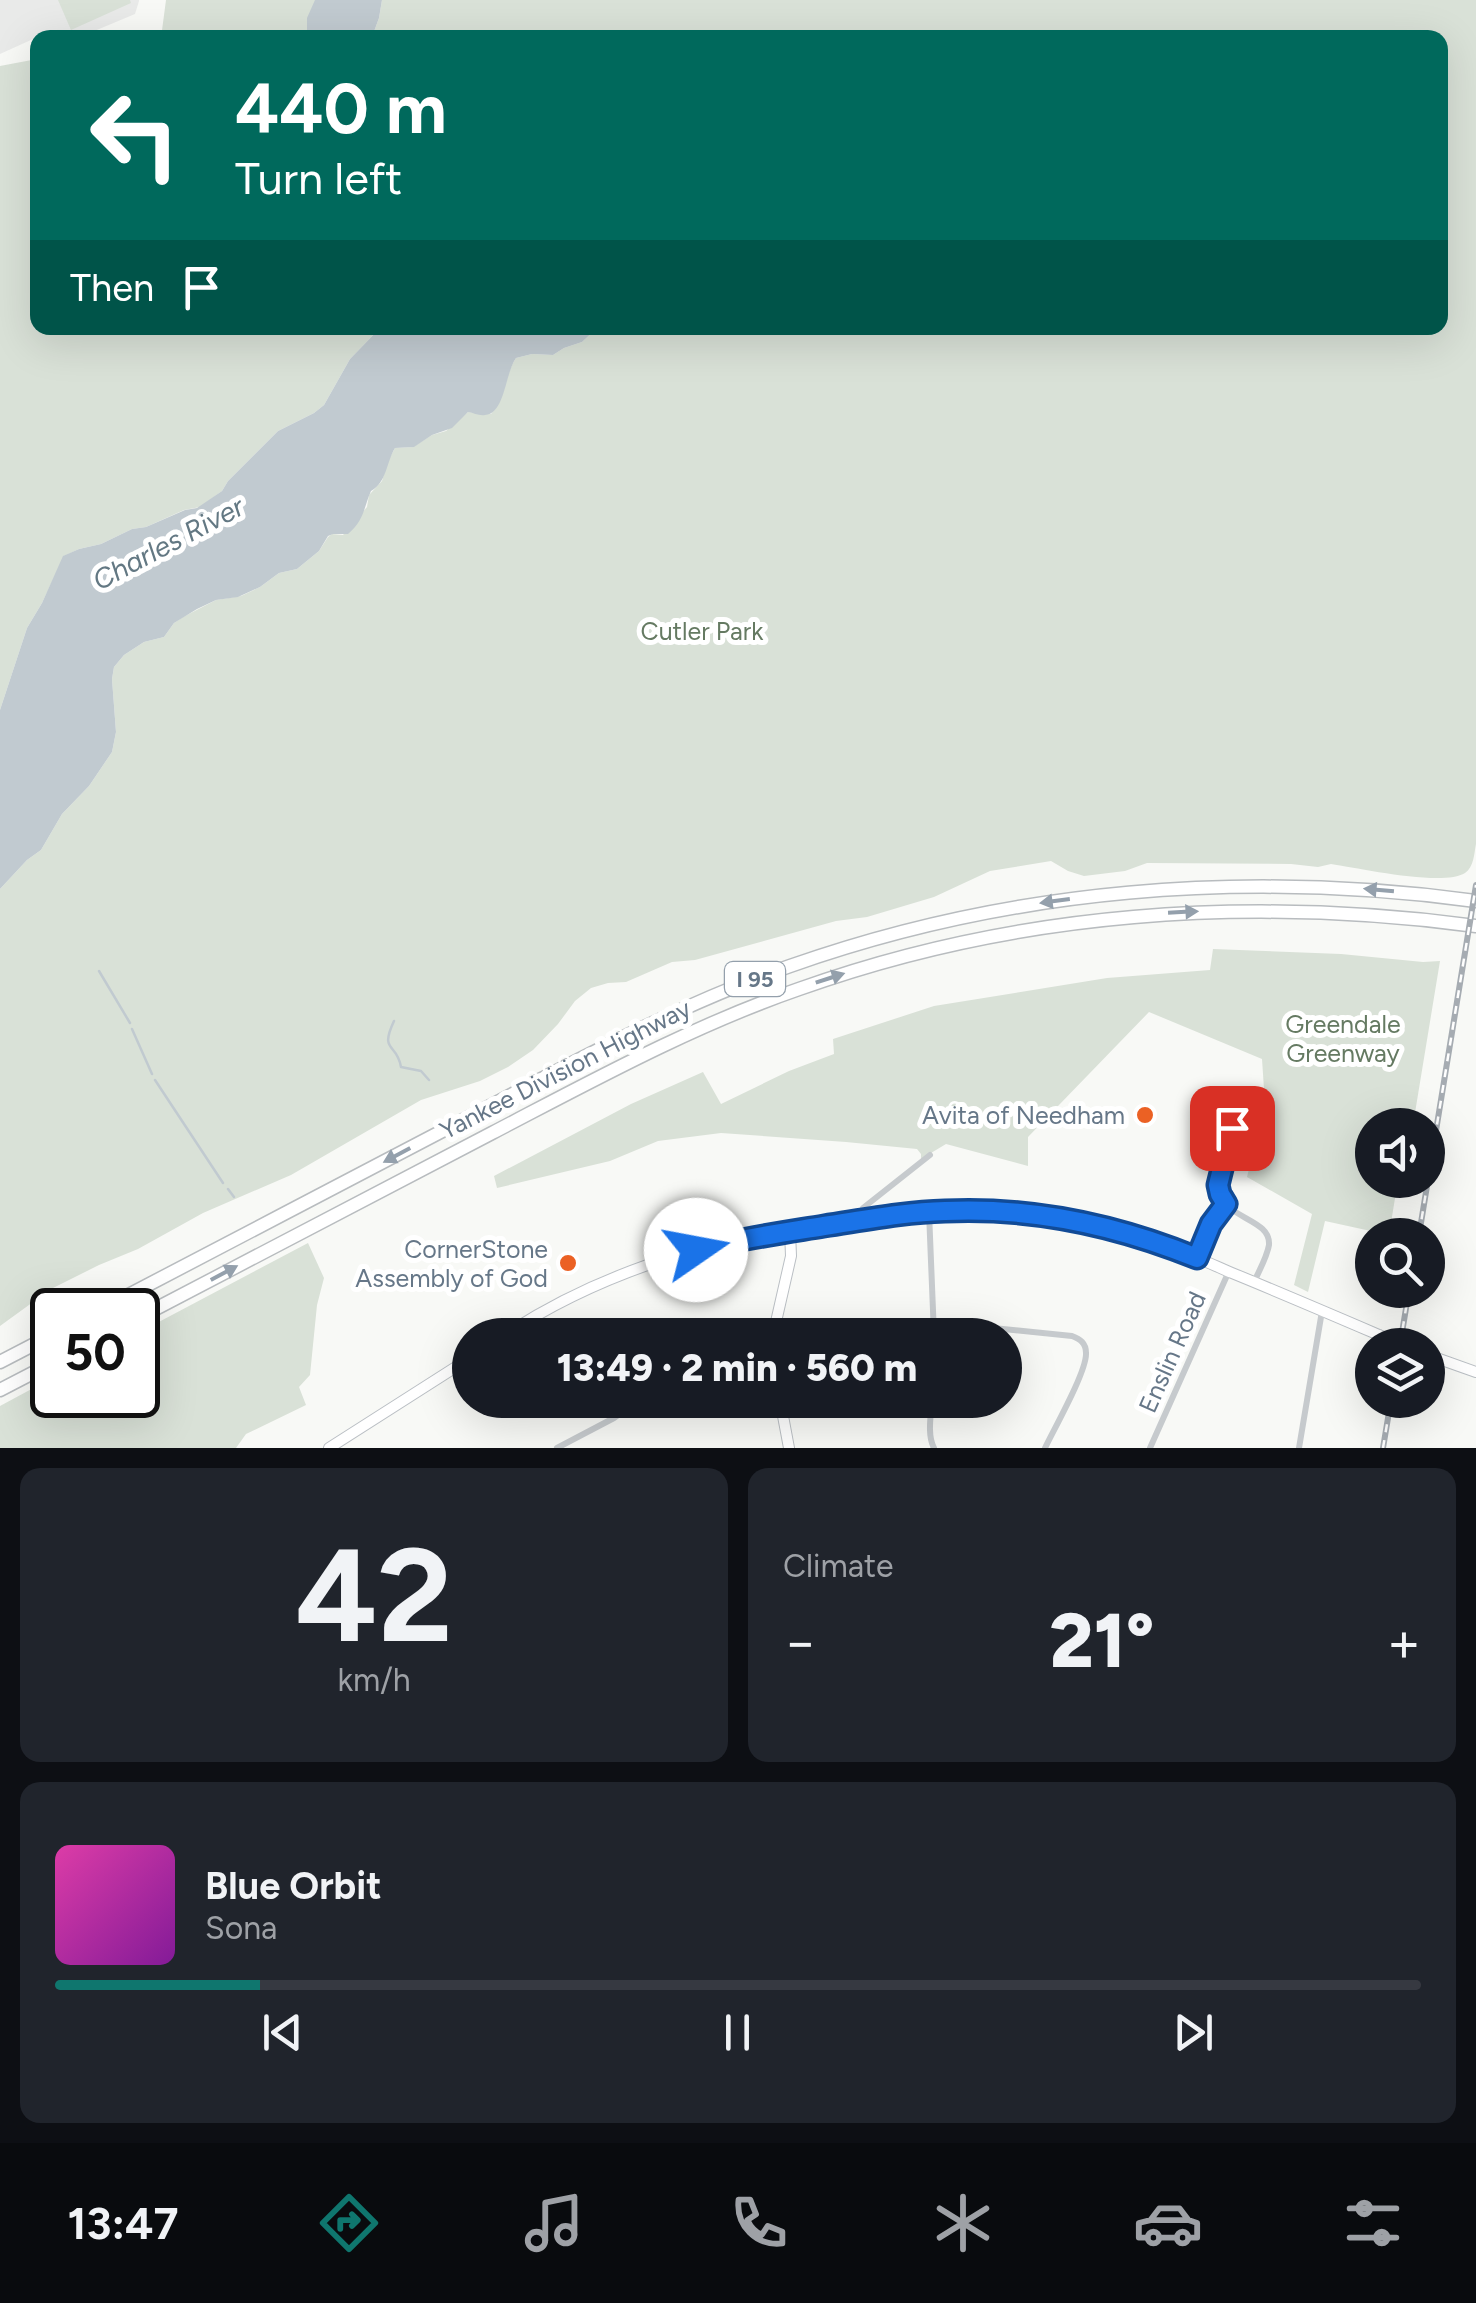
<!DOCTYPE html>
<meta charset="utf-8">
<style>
body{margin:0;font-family:Figtree,sans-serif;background:#20242c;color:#f1f3f6;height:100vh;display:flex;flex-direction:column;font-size:38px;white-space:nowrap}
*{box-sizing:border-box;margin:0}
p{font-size:32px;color:#9ea1a6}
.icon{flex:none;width:55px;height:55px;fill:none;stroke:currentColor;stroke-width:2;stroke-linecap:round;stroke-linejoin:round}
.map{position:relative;height:1448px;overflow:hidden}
.drawer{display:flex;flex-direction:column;gap:20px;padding:20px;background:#0d0f14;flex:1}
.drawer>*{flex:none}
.guide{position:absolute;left:30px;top:30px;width:1418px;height:305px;border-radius:20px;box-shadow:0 10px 40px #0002;background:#00695c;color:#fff;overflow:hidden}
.tools{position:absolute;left:1355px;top:1108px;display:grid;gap:20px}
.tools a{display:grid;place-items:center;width:90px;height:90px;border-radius:50%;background:#171b24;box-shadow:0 10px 40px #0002;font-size:50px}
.speed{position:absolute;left:30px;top:1288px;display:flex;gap:20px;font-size:50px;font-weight:700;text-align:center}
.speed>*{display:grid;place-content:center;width:130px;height:130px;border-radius:50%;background:#171b24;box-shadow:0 10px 40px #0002;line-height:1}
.speed .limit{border:5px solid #111;border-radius:15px;background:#fff;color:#111}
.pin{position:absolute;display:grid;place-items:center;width:85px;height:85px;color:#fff;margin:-42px;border-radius:20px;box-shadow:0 5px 15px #0006}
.me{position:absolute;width:110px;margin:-55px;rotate:78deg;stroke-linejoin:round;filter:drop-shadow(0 0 8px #0008)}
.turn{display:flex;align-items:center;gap:35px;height:210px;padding:0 40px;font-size:45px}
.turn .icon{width:130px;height:130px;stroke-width:2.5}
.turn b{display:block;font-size:70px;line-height:85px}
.then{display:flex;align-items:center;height:95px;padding:0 40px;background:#0003;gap:20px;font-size:38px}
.big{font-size:75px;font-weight:800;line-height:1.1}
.drawer .widget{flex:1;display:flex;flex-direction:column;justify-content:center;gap:15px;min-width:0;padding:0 35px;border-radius:20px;background:#20242c}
.drawer .dial{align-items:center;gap:0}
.dial b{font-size:130px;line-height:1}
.song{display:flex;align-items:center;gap:30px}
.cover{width:120px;height:120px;border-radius:15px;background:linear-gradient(135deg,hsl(320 70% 55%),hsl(290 70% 35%))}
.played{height:10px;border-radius:5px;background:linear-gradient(90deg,#0f766e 15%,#363941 15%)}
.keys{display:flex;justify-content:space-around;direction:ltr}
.heat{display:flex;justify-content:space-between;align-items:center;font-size:55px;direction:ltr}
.drawer .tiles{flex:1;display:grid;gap:20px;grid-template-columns:1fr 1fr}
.widget:last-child{grid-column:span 2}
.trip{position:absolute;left:452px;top:1318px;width:570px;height:100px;border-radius:50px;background:#171b24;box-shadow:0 10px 40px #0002;font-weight:800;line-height:100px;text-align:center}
.menu{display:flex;height:160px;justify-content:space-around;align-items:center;background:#090b0e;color:#9ea1a6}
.menu .icon{width:70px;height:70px}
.menu .active{color:#0f766e}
.menu b{font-size:45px;color:#f1f3f6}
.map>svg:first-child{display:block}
.built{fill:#e9eae9}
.green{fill:#d9e1d7}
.water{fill:#c1cad0}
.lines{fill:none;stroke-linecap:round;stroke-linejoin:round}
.stream{stroke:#c1cad0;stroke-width:2.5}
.secondary-casing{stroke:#babfc4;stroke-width:12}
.highway-casing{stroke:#b8bcbf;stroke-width:15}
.street{stroke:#c6cacd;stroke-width:6}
.secondary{stroke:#fff;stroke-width:10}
.highway{stroke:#fff;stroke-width:12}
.rail-casing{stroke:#a6acb2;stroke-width:6}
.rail{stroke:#fff;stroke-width:2.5;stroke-dasharray:8;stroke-linecap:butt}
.secondary-bridge-casing{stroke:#babfc4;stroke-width:12;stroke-linecap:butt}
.secondary-bridge{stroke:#fff;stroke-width:10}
.oneway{fill:#94a0ac}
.route-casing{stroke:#114b97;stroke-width:25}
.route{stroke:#1a73e8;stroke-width:18}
.poi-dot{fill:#eb6124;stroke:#fff;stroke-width:4}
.labels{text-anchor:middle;stroke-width:10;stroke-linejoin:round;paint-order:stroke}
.shield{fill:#fff;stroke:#94a0ac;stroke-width:2.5}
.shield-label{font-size:22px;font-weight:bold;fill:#678}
.park-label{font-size:25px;fill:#657a62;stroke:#fff}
.street-label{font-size:25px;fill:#678;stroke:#fff}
.poi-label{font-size:25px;fill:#678;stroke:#fff;text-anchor:end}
.water-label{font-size:28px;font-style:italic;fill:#637883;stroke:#fff}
</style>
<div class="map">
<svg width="1476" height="1448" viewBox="0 0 1476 1448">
<rect width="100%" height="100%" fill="#f8f9f6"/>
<!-- built -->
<path class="built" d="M 0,0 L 139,0 L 139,1 L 135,14 L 80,37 L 59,37 L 53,30 L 0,54 Z"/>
<!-- green -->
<path class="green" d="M 58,0 L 130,0 L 131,3 L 71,30 Z
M 166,0 L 317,0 L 310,37 L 161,38 Z
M 382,0 L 1476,0 L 1476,844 C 1474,854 1474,867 1465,873 C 1443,887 1359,868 1331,864 L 1318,867 L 1291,864 L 1147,863 L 1125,871 L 1084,876 L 1068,871 L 1051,861 L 990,871 L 934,897 L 867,917 L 836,921 L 695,960 L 672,962 L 626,982 L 608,983 L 591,988 L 575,1001 L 558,1024 L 533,1050 L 508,1067 L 480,1081 L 421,1100 L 291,1175 L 203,1213 L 138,1249 L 99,1265 L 51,1289 L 0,1326 L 0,889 L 27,860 L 41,850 L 62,814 L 89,786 L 112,752 L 116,732 L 112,679 L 114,667 L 124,655 L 144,642 L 164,637 L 174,623 L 183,617 L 216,600 L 241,596 L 260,587 L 279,573 L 297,569 L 319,551 L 328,537 L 332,534 L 343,535 L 367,507 L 369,495 L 382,481 L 388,461 L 395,448 L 413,447 L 432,435 L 446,431 L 468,412 L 491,414 C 506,398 504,376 516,358 L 532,354 L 553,355 L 564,348 L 582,342 L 597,328 L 1440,328 L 1440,38 L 372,37 L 379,18 Z
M 37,59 L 38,328 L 380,328 L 350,359 L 324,405 L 314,413 L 278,431 L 228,481 L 222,491 L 200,507 L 184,510 L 146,527 L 132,529 L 101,544 L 79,549 L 64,556 L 42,603 L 27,628 L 0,710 L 0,66 Z
M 1213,949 L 1341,954 L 1423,962 L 1440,961 L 1413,1125 L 1372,1125 L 1372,1180 L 1398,1180 L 1389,1235 L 1325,1221 L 1308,1292 L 1294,1285 L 1312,1214 L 1247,1177 L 1265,1104 L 1262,1059 L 1149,1012 L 1028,1137 L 1028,1166 L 946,1144 L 921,1159 L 921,1154 L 917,1149 L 846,1142 L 721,1133 L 658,1141 L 610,1161 L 497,1188 L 494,1176 L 631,1104 L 703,1072 L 721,1104 L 789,1071 L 834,1054 L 833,1039 L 934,1006 L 1107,978 L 1210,970 Z
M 308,1243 L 324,1278 L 317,1305 L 310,1375 L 299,1387 L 306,1405 L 246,1434 L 236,1448 L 0,1448 L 0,1406 L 52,1378 L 52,1395 L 138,1395 L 138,1333 Z"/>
<!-- water -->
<path class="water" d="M 315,0 L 382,0 L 379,18 L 372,37 L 307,37 L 307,18 Z
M 380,328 L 597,328 L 582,342 L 564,348 L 553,355 L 532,354 L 516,358 C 505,373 505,414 485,415 C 479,416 474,413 468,412 L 452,428 L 432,435 L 414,447 L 395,448 C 386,463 387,482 371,491 C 363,509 365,519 348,534 L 333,534 L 328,536 L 319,551 L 297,569 L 279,573 L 260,587 L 238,597 L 216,600 L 197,609 L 174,623 L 164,637 L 144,642 L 124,655 L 114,667 L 112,679 L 116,732 L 112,752 L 89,786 L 62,814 L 41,850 L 27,860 L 0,889 L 0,710 L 27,628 L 42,603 L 63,556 L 79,549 L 101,544 L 132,529 L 146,527 L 185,510 L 197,508 L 222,491 L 228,481 L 278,431 L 314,413 L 324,405 L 350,359 Z"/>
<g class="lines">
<!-- stream -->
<path class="stream" d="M 99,971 L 130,1023
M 394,1021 C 379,1053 397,1042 401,1067 L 421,1071 L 429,1080
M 132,1029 L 152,1074
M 155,1080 L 223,1183
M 228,1189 L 234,1197"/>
<defs>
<path id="secondary" d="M 505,1335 C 559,1299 621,1272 684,1253 C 727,1240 773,1234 818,1227 C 925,1210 1012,1202 1119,1230 C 1158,1240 1195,1257 1232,1273 C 1281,1293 1330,1314 1379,1335
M 773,1335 L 791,1256 L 790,1231
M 1428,1355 L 1476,1372
M 780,1400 L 789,1448
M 329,1448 L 470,1358"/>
<path id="highway" d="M 100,1310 C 223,1246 346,1181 469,1117 C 574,1062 678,1005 790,966 C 1011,888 1244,870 1476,901
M 138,1318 C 256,1257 374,1195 492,1133 C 592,1081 692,1026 799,989 C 1017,911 1248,896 1476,926
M 0,1362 L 52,1335
M 0,1390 L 52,1363"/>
</defs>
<!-- secondary casing -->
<use href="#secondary" class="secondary-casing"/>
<!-- highway casing -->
<use href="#highway" class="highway-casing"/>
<!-- street -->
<path class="street" d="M 1232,1128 C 1227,1146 1216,1171 1219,1190 C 1223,1219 1271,1218 1269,1245 C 1267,1257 1259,1271 1254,1282
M 929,1212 L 934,1335
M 857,1221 L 863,1208 L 930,1155
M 1197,1258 L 1207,1230 L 1225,1205
M 934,1322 L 1072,1336 C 1080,1339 1086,1343 1086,1353 C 1087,1371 1054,1429 1045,1448
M 932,1400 C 931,1415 927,1435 934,1448
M 557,1448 L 614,1418 L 639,1400
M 1150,1448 L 1229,1271
M 1299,1448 L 1322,1311"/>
<!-- secondary -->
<use href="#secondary" class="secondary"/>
<!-- highway -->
<use href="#highway" class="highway"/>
<defs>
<path id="rail" d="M 1419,1235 L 1476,885
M 1400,1345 L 1409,1290
M 1383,1448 L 1391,1400"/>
</defs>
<!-- rail casing -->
<use href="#rail" class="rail-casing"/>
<!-- rail -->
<use href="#rail" class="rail"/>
<defs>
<path id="secondary-bridge" d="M 1379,1335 L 1404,1345"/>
</defs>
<!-- secondary-bridge casing -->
<use href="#secondary-bridge" class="secondary-bridge-casing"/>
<!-- secondary-bridge -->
<use href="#secondary-bridge" class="secondary-bridge"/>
</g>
<!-- one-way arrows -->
<defs><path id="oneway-solid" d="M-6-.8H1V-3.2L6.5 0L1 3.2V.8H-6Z" transform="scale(2.5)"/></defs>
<g class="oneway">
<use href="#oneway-solid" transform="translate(1379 890) rotate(-175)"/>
<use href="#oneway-solid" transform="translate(1055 901) rotate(172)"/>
<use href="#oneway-solid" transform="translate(1183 912) rotate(-3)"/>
<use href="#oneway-solid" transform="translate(830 978) rotate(-18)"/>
<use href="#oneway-solid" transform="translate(397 1155) rotate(152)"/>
<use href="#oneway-solid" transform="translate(224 1273) rotate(-28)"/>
</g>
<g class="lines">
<defs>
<path id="route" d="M 696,1250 C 738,1239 781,1233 824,1226 C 864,1220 904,1212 945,1211 C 1033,1207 1116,1225 1197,1258 L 1211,1224 L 1226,1204 L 1220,1194 L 1218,1185 L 1232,1128"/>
</defs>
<!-- route casing -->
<use href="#route" class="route-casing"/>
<!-- route -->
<use href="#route" class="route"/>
</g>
<!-- markers -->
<g class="poi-dot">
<circle cx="1145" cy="1115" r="10"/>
<circle cx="568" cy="1263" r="10"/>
</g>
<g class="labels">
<!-- shield labels -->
<rect class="shield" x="725" y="962" width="60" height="34" rx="8"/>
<g class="shield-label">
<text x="755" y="987">I 95</text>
</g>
<!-- park labels -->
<g class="park-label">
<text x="702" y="640">Cutler Park</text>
<text x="1343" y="1033">Greendale<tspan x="1343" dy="29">Greenway</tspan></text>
</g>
<!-- street labels -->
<g class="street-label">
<text transform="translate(565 1069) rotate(-27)" y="9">Yankee Division Highway</text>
<text transform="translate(1172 1352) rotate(-66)" y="9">Enslin Road</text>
</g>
<!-- poi labels -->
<g class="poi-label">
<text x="1125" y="1124">Avita of Needham</text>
<text x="548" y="1258">CornerStone<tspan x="548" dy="29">Assembly of God</tspan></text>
</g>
<!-- water labels -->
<g class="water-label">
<text transform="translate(168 543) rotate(-28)" y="10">Charles River</text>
</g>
</g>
</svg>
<div class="tools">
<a><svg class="icon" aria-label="sound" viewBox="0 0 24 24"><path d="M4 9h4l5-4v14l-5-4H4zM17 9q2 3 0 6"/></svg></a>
<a><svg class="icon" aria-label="search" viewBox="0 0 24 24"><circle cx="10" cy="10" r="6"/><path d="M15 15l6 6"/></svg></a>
<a><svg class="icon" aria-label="layers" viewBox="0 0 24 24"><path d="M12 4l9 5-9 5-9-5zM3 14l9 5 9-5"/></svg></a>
</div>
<div class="speed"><div class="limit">50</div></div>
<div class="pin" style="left:1232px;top:1128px;background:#d93025"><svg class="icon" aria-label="arrive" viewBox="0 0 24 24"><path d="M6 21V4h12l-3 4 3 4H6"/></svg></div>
<svg class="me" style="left:696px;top:1250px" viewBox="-20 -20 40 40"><circle r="19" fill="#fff"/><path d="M0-13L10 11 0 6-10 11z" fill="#1a73e8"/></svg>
<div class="trip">13:49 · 2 min · 560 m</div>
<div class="guide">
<div class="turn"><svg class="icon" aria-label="left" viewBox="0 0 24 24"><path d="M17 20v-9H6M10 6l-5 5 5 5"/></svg><div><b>440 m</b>Turn left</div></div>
<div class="then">Then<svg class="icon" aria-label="arrive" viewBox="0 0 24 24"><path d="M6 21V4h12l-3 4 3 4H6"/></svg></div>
</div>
</div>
<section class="drawer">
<div class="tiles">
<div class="widget dial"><b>42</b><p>km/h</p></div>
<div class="widget"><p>Climate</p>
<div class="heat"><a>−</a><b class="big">21°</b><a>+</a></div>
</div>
<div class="widget">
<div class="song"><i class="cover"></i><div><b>Blue Orbit</b><p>Sona</p></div></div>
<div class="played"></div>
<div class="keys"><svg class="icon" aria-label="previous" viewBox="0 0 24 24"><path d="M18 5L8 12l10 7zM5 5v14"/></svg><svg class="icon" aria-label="pause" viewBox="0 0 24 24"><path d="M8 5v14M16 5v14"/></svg><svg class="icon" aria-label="next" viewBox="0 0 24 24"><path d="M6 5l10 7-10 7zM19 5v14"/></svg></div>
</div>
</div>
</section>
<nav class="menu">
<b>13:47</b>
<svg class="icon active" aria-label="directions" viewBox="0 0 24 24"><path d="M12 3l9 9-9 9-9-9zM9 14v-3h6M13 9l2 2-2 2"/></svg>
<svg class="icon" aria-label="music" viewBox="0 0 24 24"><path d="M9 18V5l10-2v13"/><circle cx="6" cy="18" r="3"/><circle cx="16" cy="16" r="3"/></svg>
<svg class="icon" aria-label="phone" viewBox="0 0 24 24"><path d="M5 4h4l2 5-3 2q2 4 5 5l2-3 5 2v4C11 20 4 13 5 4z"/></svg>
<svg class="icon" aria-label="climate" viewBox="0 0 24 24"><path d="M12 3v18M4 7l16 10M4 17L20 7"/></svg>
<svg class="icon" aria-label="car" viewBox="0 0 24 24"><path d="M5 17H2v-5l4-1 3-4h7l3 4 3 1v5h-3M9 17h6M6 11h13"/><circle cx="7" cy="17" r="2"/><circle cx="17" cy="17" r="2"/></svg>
<svg class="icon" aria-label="filters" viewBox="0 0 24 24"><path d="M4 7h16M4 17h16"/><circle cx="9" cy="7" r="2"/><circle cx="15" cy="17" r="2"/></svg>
</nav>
